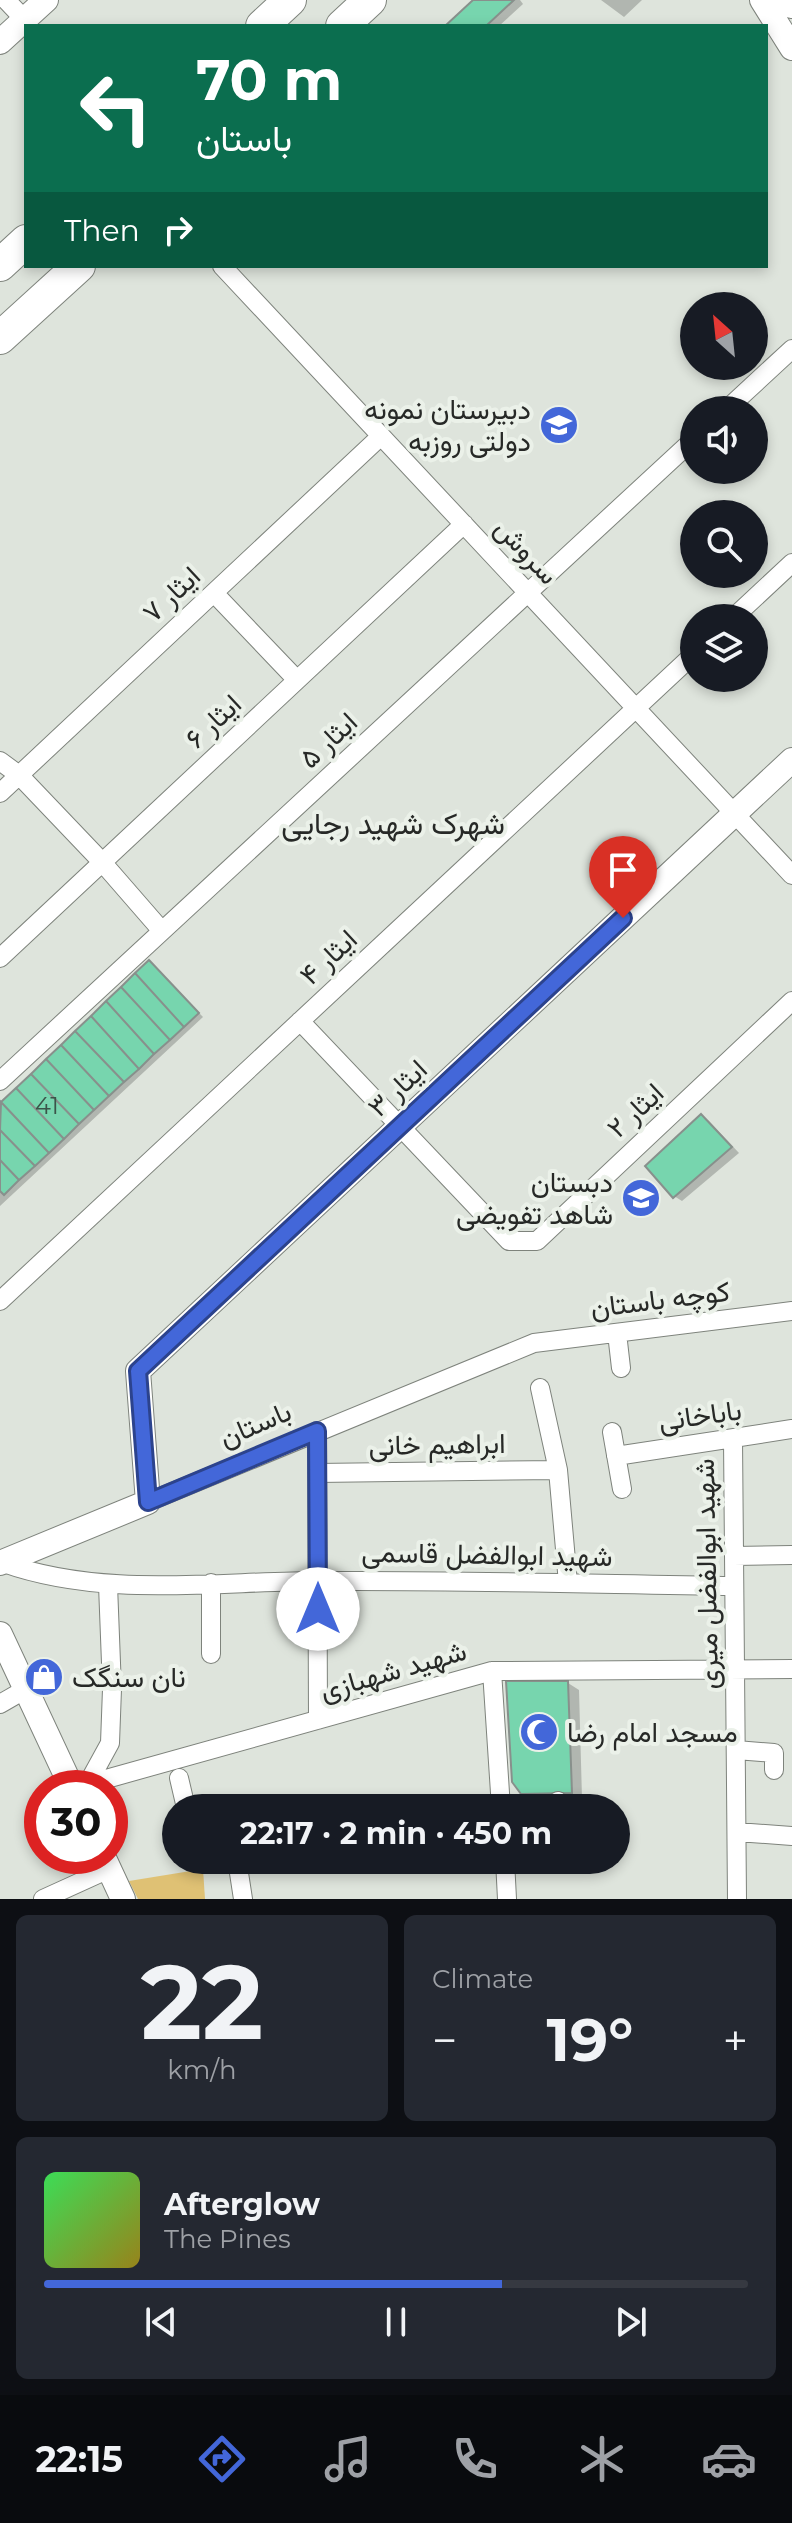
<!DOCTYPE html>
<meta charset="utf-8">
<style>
body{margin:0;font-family:Montserrat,Vazirmatn,sans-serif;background:#242831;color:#f1f3f6;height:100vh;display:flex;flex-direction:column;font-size:30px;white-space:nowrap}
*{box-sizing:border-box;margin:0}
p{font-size:26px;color:#9ea1a6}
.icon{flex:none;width:44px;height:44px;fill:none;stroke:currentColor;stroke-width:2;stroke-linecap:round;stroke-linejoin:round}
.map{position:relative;height:1899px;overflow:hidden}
.side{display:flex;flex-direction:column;gap:16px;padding:16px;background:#0d0f14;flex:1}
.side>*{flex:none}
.banner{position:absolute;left:24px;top:24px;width:744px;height:244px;border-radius:0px;box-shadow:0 4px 12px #0003;background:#0b6e4f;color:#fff;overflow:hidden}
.needle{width:52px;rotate:333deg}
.tools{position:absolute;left:680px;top:292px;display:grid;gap:16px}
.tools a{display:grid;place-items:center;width:88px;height:88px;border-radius:50%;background:#171b24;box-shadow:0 4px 12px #0003;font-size:40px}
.speed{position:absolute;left:24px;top:1770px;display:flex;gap:16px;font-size:40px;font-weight:700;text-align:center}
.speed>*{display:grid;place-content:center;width:104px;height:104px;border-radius:50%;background:#171b24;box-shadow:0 4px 12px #0003;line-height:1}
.speed .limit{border:12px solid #d22;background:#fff;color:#111}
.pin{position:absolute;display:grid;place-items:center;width:68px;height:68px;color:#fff;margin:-82px -34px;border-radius:50% 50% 50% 0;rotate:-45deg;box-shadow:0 0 8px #0007}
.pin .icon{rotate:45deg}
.me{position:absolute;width:88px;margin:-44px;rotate:0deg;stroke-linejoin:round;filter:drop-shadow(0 0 6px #0008)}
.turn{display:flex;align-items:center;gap:28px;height:168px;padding:0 40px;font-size:36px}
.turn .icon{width:104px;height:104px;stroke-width:2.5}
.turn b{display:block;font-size:56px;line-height:68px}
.then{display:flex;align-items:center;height:76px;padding:0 40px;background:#0003;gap:16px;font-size:30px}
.big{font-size:60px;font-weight:700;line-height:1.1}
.side .tile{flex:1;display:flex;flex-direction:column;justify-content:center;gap:12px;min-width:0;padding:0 28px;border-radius:12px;background:#242831}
.side .dial{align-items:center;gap:0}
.dial b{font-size:104px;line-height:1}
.song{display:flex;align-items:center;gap:24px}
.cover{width:96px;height:96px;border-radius:12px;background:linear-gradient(135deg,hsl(130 70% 55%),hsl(50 70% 35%))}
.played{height:8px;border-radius:4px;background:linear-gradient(90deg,#4367d9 65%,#363941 65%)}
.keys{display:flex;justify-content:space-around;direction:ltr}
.heat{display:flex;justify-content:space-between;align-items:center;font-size:44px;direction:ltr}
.side .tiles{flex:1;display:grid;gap:16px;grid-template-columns:1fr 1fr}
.tile:last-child{grid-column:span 2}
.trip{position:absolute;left:162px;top:1794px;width:468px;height:80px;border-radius:40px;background:#171b24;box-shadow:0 4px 12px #0003;font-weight:700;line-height:80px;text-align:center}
.tab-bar{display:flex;height:128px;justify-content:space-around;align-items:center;background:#090b0e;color:#9ea1a6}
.tab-bar .icon{width:56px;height:56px}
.tab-bar .active{color:#4367d9}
.tab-bar b{font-size:36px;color:#f1f3f6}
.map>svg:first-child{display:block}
.green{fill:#dfc174}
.shadow{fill:#0003}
.building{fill:#77d5ae;stroke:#88908c;stroke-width:2}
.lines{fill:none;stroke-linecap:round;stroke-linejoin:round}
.street-casing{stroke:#7e837c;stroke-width:20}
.secondary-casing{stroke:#7e837c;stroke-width:26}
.highway-casing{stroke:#7e837c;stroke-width:34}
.street{stroke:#fff;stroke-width:18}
.secondary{stroke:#fff;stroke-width:24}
.highway{stroke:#fff;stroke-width:32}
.route-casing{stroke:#2c438d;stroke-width:20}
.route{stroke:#4367d9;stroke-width:14}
.labels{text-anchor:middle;stroke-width:8;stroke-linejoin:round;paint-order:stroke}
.number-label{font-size:24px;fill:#3b5449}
.poi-label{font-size:28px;fill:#272927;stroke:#ebf1e9;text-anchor:end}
.street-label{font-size:28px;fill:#272927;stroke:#ebf1e9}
.neighbourhood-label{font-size:30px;fill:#272927;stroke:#ebf1e9}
</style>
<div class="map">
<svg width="792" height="1899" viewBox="0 0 792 1899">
<rect width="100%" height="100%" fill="#dee4dc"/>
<!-- green -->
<path class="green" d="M 203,1869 L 205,1899 L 138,1899 L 129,1881 Z"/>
<!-- shadow -->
<path class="shadow" d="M 476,0 L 520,0 L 523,4 L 499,26 L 448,26 Z
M 601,0 L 642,0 L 624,17 Z
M 149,962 L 203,1017 L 0,1206 L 0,1105 Z
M 701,1116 L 709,1121 L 739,1153 L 682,1201 L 674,1196 Z
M 568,1683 L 579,1690 L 582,1798 L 534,1799 L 522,1792 Z"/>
<!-- building -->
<path class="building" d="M 473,0 L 514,0 L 486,26 L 445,26 Z
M 149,960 L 199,1013 L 184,1027 L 135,973 Z
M 135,973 L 184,1027 L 170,1040 L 121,987 Z
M 121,987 L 170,1040 L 154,1054 L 106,1001 Z
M 106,1001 L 154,1054 L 139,1069 L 91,1016 Z
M 91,1016 L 139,1069 L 124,1082 L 75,1031 Z
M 75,1031 L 124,1082 L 109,1096 L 61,1045 Z
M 61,1045 L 109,1096 L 94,1110 L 46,1059 Z
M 46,1059 L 94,1110 L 79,1124 L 31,1074 Z
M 31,1074 L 79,1124 L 64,1139 L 16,1088 Z
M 16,1088 L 64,1139 L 49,1153 L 1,1102 Z
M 1,1102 L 49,1153 L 35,1166 L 0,1130 Z
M 701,1114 L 732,1147 L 673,1198 L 645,1166 Z
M 0,1130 L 35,1166 L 19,1180 L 0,1160 Z
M 0,1160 L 19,1180 L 4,1195 L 0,1191 Z
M 506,1681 L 568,1681 L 572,1793 L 521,1794 L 512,1782 Z"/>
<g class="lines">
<defs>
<path id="street" d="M 6,0 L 25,20
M 222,266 L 792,875
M 726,410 L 792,349
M 214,593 L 297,680
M 733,618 L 792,563
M 0,761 L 19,775 L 102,862 L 162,931
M 0,793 L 381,436
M 0,958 L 464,524
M 300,1021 L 509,1241 L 537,1241 L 792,1001
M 0,1081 L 694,439
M 0,1301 L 694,654
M 617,1333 L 621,1368
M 540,1388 L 558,1470 L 568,1583
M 317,1431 L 318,1720
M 612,1432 L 622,1489
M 733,1439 L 737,1899
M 616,1456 L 792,1429
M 317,1473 L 558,1470
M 148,1502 L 534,1343 L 792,1311
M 734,1556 L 792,1555
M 1,1562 C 102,1599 215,1581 321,1581 C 458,1580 596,1584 734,1586
M 211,1654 L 211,1583
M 492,1671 L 501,1808
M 0,1704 L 26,1689
M 736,1750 L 774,1753 L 774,1770
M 179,1778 L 186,1808
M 87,1785 L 110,1743 L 112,1689 L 108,1585
M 74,1788 L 492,1671 L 792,1669
M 557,1808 L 558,1801
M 737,1832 L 792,1836
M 237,1860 L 243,1899
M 505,1860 L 507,1899
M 43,1899 L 109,1869"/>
<path id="secondary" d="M 762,0 L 792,48
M 788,0 L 792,6
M 0,42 L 46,0
M 0,1563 L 148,1502 L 138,1371 L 792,760
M 0,1634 L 72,1788
M 103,1856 L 123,1899"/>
<path id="highway" d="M 262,26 L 290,0
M 342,26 L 370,0
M 0,265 L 26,241
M 0,338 L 79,266"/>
</defs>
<!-- street casing -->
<use href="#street" class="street-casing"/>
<!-- secondary casing -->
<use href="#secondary" class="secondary-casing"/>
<!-- highway casing -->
<use href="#highway" class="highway-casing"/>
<!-- street -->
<use href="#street" class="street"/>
<!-- secondary -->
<use href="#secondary" class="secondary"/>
<!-- highway -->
<use href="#highway" class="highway"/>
</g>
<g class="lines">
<defs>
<path id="route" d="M 318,1609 L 317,1431 L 148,1502 L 138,1371 L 623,918"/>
</defs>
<!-- route casing -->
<use href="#route" class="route-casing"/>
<!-- route -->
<use href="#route" class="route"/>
</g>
<!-- icons -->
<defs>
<symbol id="school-disc" viewBox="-11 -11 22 22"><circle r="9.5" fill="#4367d9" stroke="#ebf1e9"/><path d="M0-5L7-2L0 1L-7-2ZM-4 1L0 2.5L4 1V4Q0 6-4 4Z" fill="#fff"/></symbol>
<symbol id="shop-disc" viewBox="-11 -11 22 22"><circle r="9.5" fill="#4367d9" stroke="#ebf1e9"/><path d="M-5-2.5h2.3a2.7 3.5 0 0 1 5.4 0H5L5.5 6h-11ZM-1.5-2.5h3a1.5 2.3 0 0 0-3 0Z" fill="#fff"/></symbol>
<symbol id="mosque-disc" viewBox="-11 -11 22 22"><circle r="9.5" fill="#4367d9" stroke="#ebf1e9"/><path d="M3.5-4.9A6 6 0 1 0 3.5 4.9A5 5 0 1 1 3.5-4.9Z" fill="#fff"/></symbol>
</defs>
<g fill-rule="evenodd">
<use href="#school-disc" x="537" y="403" width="44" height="44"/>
<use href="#school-disc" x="619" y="1176" width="44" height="44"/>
<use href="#shop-disc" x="22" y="1655" width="44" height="44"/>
<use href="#mosque-disc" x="517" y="1710" width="44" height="44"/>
</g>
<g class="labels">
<!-- number labels -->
<g class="number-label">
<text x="47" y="1114">41</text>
</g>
<!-- poi labels -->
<g class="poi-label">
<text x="531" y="419">دبیرستان نمونه<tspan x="531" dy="32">دولتی روزبه</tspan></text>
<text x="613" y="1192">دبستان<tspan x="613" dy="32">شاهد تفویضی</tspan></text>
<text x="72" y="1687" text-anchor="start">نان سنگک</text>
<text x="567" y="1742" text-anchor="start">مسجد امام رضا</text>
</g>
<!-- street labels -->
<g class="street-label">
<text transform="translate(527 551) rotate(47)" y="10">سروش</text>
<text transform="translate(171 594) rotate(-43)" y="10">ایثار ۷</text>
<text transform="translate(213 721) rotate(-43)" y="10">ایثار ۶</text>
<text transform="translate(328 740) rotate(-43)" y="10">ایثار ۵</text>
<text transform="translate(328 957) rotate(-43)" y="10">ایثار ۴</text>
<text transform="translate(397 1088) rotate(-43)" y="10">ایثار ۳</text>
<text transform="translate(635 1110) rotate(-43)" y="10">ایثار ۲</text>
<text transform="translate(660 1299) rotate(-7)" y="10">کوچه باستان</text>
<text transform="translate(700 1415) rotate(-8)" y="10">باباخانی</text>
<text transform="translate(255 1424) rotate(-23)" y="10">باستان</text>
<text transform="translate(437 1444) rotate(-1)" y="10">ابراهیم خانی</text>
<text transform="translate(487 1554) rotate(1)" y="10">شهید ابوالفضل قاسمی</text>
<text transform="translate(706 1574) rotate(-91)" y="10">شهید ابوالفضل میری</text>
<text transform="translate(393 1670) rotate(-16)" y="10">شهید شهبازی</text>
</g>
<!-- neighbourhood labels -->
<g class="neighbourhood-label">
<text x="393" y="834">شهرک شهید رجایی</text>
</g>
</g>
</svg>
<div class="tools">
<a><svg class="needle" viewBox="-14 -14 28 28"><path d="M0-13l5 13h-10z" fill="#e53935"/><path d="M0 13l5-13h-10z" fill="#9ea1a6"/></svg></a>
<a><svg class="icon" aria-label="sound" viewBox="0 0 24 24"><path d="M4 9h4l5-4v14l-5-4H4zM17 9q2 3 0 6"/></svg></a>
<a><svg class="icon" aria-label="search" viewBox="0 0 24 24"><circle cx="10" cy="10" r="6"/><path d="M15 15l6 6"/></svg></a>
<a><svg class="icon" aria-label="layers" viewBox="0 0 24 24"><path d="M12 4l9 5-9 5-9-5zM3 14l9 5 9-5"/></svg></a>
</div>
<div class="speed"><div class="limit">30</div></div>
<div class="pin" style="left:623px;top:918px;background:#d93025"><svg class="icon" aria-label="arrive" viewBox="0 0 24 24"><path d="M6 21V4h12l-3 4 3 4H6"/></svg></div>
<svg class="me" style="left:318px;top:1609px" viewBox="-20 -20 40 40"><circle r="19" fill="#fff"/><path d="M0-13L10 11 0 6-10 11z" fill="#4367d9"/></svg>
<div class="trip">22:17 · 2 min · 450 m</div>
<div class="banner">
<div class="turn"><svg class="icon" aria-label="left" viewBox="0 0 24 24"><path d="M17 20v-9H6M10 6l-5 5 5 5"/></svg><div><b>70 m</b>باستان</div></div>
<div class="then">Then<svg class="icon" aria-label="right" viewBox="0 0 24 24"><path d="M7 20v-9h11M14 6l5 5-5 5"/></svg></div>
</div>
</div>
<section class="side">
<div class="tiles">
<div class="tile dial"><b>22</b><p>km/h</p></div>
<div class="tile"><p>Climate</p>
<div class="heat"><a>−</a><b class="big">19°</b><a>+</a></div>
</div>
<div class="tile">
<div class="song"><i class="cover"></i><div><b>Afterglow</b><p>The Pines</p></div></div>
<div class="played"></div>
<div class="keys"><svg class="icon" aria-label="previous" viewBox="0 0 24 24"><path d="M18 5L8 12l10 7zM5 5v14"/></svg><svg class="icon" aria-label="pause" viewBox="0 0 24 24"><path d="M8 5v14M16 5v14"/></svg><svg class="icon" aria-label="next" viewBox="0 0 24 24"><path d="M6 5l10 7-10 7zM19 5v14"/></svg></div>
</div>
</div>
</section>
<nav class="tab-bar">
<b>22:15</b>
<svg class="icon active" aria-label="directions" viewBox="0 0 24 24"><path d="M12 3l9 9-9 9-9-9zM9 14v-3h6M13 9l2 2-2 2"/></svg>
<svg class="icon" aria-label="music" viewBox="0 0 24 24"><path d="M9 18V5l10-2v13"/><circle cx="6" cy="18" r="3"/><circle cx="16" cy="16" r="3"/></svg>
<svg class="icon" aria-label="phone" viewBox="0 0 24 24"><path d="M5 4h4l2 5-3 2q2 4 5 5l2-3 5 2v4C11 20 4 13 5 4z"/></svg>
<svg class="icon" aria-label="climate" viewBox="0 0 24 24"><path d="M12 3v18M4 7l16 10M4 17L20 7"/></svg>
<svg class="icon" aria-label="car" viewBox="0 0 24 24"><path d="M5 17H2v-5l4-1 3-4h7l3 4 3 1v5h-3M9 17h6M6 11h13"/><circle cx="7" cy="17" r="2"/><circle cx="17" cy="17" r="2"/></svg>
</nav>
